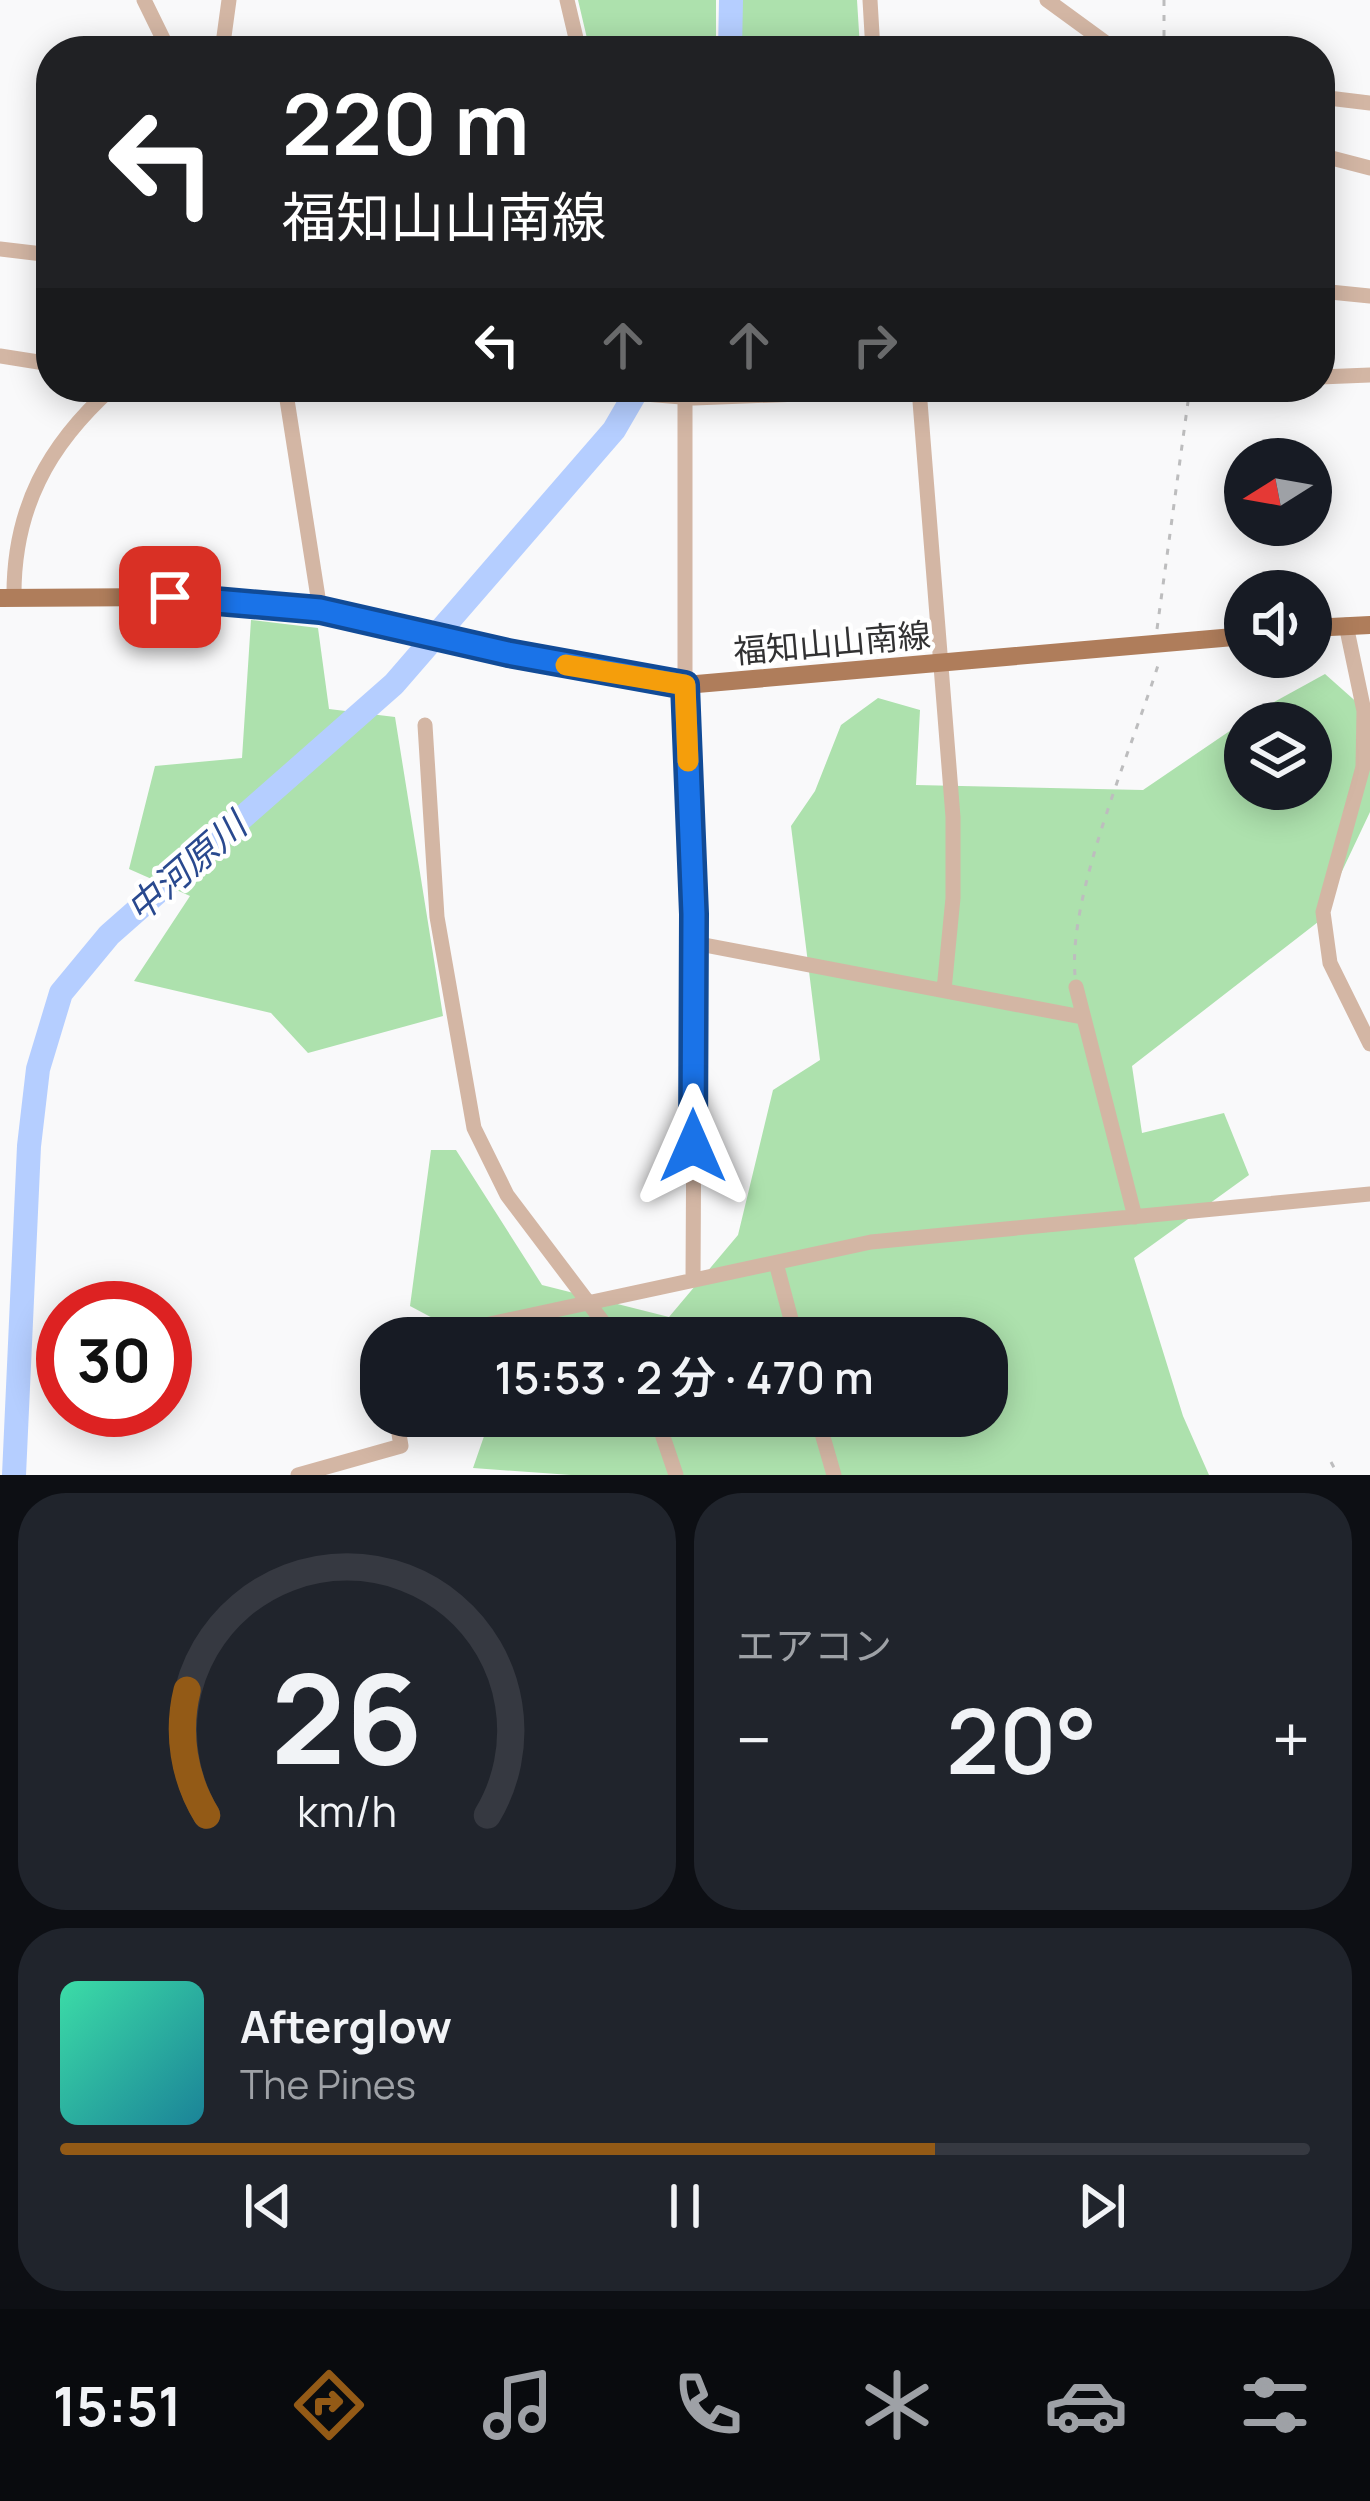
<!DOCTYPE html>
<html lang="ja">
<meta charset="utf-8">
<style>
body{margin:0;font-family:Manrope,"Noto Sans JP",sans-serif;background:#20242c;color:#f1f3f6;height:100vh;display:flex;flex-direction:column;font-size:45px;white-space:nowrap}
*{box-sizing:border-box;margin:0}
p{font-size:39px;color:#9ea1a6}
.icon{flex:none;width:66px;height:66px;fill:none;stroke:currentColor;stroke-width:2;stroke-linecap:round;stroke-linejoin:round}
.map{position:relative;height:1475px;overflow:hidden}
.details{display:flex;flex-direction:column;gap:18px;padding:18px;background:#0d0f14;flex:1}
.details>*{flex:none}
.banner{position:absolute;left:36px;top:36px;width:1299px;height:366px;border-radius:48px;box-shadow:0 6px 30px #0003;background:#202124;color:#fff;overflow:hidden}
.needle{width:78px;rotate:259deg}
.buttons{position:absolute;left:1224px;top:438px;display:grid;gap:24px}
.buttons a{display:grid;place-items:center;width:108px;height:108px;border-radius:50%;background:#171b24;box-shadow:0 6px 30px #0003;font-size:60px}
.speed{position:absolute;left:36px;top:1281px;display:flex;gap:24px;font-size:60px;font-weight:700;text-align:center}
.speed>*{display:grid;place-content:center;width:156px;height:156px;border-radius:50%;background:#171b24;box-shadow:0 6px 30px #0003;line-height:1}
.speed .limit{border:18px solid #d22;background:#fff;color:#111}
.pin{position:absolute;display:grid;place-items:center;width:102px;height:102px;color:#fff;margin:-51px;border-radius:24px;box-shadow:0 6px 18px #0006}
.me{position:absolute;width:132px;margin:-66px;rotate:0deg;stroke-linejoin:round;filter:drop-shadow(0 0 9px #0008)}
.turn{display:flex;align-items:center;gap:42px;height:252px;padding:0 48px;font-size:54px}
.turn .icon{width:156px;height:156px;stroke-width:2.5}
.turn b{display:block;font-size:84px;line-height:102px}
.lanes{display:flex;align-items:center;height:114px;padding:0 48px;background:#0003;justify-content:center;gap:60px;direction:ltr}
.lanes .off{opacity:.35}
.big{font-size:90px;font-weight:600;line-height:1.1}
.details .widget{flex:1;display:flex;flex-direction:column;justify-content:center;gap:18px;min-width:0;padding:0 42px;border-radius:48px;background:#20242c}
.details .dial{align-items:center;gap:0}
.dial svg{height:312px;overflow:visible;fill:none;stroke:#363941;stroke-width:7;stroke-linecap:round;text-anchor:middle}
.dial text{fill:#f1f3f6;stroke:none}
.song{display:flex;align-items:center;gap:36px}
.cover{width:144px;height:144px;border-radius:18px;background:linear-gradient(135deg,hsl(160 70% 55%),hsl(190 70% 35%))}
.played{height:12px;border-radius:6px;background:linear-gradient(90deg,#935a16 70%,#363941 70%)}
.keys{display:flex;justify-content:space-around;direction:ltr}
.heat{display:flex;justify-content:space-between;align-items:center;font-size:66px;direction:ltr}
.details .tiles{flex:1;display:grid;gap:18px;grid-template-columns:1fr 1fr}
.widget:last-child{grid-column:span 2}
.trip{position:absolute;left:360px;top:1317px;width:648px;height:120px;border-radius:48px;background:#171b24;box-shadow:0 6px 30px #0003;font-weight:600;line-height:120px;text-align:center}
.dock{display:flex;height:192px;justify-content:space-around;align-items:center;background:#090b0e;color:#9ea1a6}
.dock .icon{width:84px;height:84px}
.dock .on{color:#935a16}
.dock b{font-size:54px;color:#f1f3f6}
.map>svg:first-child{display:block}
.green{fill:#ade1ad;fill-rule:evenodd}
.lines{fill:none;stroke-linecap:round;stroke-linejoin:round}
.river{stroke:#b5ceff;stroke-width:24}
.path{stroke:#bdbdbe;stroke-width:3;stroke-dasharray:6 9;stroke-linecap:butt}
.minor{stroke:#d3b6a4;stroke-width:15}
.major{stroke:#af7d5b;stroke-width:18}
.route-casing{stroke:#114b97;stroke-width:30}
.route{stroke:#1a73e8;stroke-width:21}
.slow{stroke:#f59e0b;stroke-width:21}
.labels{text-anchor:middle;stroke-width:9;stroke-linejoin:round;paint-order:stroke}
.street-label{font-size:33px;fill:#323233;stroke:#fff}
.water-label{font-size:36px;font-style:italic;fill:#29498f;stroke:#fff}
</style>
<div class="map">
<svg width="1370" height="1475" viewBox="0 0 1370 1475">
<rect width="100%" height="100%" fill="#f9f9fa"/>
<!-- green -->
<path class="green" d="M 578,0 L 716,0 L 716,51 L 590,51 Z
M 735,0 L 857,0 L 860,48 L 734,51 Z
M 251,620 L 318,628 L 329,709 L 395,717 L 443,1016 L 308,1053 L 271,1013 L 134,981 L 190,896 L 129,869 L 155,766 L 242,758 Z
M 1325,674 L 1370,714 L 1370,812 L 1318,922 L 1132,1066 L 1142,1133 L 1224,1113 L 1249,1175 L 1134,1258 L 1183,1416 L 1209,1475 L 571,1475 L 473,1468 L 491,1416 L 987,1416 L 987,1338 L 470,1338 L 410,1306 L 431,1150 L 456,1150 L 542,1285 L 669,1317 L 738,1235 L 773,1090 L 820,1060 L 791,826 L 815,791 L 841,725 L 878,698 L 920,710 L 916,785 L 1143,790 L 1265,707 ZM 1245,723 L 1311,723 L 1311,789 L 1245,789 Z"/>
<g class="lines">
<!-- river -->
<path class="river" d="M 730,51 L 731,0
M 14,1475 L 29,1146 L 38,1069 L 61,993 L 109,935 L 394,684 L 614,430 L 639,387"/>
<!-- path -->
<path class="path" d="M 1164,51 L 1164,0
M 1157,629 L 1190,387
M 1075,975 C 1068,892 1134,744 1159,662
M 1331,1462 L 1338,1475"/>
<!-- minor -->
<path class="minor" d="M 144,0 L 169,51
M 567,0 L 579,51
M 870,0 L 873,51
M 1047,0 L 1117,51
M 222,51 L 229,0
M 1320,97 L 1370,103
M 1320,155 L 1370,168
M 0,249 L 51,255
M 1320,291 L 1370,296
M 0,356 L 51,364
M 1320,377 L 1370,375
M 285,387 L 320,610
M 558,387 L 694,398 L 983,387
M 919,389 L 953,817 L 953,898 L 944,990
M 685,397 L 685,685 L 695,914 L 693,1280
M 14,598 C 13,509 48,445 113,387
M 1346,625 L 1364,711 L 1363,767 L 1323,912 L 1330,963 L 1370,1044
M 425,725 L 437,917 L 474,1128 L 507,1195 L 615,1338
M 694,943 L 1082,1017
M 1076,987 L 1135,1217
M 776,1263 L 796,1338
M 425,1338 L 871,1242 L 1370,1194
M 656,1416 L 676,1475
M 817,1416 L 834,1475
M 298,1475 L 401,1446 L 396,1416"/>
<!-- major -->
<path class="major" d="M 0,598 L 170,597 L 320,610 L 674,686 L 1245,636
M 1311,628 L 1370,625"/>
</g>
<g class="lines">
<defs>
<path id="route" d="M 170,597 L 320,610 L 508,653 L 685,685 L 694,914 L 693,1146"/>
</defs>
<!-- route casing -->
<use href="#route" class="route-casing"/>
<!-- route -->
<use href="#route" class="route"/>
<!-- slow -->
<path class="slow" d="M 566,665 L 685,685 L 688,761"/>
</g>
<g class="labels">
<!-- street labels -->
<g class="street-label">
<text transform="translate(832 643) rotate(-5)" y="12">福知山山南線</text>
</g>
<!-- water labels -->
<g class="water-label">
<text transform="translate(186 867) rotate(-41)" y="13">中河原川</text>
</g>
</g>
</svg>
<div class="buttons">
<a><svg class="needle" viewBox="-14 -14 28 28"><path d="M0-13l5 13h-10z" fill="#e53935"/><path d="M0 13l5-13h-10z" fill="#9ea1a6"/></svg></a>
<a><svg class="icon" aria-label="sound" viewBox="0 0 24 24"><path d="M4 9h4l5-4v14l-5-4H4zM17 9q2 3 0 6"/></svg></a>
<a><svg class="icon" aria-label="layers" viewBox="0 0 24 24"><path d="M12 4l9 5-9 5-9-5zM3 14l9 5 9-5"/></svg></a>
</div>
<div class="speed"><div class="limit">30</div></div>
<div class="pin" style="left:170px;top:597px;background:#d93025"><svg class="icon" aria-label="arrive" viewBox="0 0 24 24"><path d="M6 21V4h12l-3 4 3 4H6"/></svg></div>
<svg class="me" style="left:693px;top:1146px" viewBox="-20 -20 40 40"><path d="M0-17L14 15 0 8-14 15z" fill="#1a73e8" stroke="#fff" stroke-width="4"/></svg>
<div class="trip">15:53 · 2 分 · 470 m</div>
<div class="banner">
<div class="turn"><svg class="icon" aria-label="left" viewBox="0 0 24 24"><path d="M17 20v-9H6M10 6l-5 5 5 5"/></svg><div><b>220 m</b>福知山山南線</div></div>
<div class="lanes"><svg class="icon" aria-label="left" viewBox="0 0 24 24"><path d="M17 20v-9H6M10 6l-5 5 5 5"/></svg><svg class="icon off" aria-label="ahead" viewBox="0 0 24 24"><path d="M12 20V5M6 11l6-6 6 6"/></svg><svg class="icon off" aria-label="ahead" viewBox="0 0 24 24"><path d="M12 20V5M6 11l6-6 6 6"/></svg><svg class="icon off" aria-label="right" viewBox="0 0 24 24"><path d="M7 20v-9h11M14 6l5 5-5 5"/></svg></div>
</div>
</div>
<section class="details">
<div class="tiles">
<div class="widget dial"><svg viewBox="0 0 100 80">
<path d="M14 69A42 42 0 1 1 86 69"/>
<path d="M14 69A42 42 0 0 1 9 37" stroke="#935a16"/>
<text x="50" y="56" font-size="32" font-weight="700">26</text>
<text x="50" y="72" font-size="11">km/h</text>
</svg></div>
<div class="widget"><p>エアコン</p>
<div class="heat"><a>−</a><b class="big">20°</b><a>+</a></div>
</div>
<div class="widget">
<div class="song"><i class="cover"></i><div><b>Afterglow</b><p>The Pines</p></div></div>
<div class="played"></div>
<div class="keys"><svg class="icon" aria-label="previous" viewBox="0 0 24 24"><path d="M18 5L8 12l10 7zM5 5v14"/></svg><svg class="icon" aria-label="pause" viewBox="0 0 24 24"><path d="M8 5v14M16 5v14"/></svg><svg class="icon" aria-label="next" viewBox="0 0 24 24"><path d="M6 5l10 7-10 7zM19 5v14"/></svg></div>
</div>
</div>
</section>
<nav class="dock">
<b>15:51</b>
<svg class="icon on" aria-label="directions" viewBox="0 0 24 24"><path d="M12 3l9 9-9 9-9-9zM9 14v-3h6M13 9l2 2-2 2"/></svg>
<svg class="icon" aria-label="music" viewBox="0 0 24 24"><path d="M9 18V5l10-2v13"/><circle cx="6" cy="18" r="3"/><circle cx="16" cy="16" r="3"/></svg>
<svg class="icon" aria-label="phone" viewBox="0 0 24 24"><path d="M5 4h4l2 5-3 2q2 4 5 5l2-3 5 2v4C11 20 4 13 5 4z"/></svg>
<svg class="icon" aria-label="climate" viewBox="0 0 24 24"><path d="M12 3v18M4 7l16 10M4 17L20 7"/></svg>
<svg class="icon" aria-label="car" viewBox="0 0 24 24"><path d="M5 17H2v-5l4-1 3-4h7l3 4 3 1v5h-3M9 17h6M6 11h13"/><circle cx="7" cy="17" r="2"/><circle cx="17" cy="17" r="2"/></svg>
<svg class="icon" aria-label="filters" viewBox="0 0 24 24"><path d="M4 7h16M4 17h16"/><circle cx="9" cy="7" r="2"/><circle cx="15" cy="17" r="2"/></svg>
</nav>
